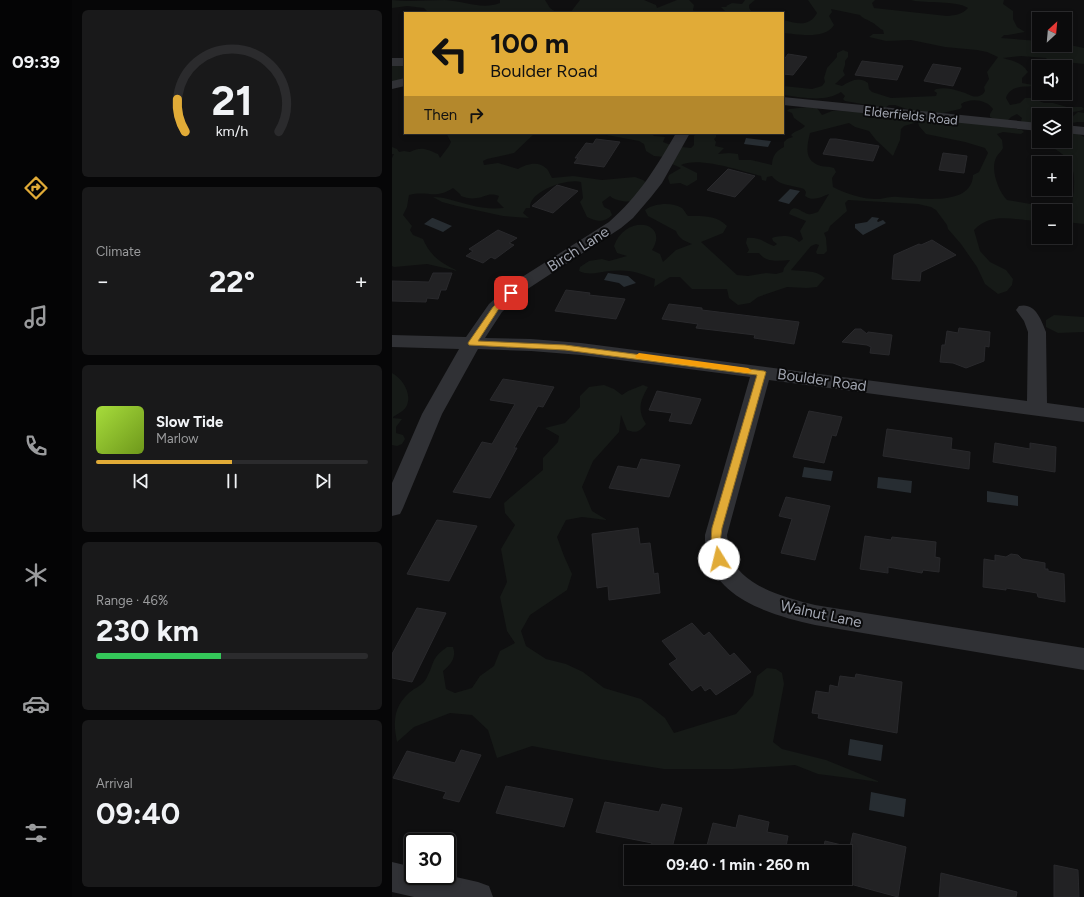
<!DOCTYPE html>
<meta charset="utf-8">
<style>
body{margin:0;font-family:Figtree,sans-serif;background:#19191a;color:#f1f3f6;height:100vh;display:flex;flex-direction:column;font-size:15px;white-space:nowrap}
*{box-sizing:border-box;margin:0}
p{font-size:13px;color:#9a9b9d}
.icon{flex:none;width:22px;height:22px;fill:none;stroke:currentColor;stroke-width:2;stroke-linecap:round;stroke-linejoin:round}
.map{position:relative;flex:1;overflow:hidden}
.panel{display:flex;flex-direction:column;gap:10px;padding:10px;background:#060607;width:320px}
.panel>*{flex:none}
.banner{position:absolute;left:12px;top:12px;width:380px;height:122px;border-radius:0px;box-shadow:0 2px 6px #0003,0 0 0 1px #2b2b2d;background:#e1ab37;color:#111;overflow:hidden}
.needle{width:26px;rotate:26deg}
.tools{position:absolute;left:640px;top:12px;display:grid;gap:8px}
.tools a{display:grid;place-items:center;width:40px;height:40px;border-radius:0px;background:#0b0b0c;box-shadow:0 2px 6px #0003,0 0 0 1px #2b2b2d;font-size:20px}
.speed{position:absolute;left:12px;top:833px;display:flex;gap:8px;font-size:20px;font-weight:700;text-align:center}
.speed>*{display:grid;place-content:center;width:52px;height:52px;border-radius:50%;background:#0b0b0c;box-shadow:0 2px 6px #0003,0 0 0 1px #2b2b2d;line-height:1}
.speed .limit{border:2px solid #111;border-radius:6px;background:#fff;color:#111}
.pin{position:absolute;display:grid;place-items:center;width:34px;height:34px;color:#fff;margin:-17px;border-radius:8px;box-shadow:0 2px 6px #0006}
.me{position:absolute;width:44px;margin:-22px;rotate:351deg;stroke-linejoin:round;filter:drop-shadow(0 0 3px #0008)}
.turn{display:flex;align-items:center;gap:14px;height:84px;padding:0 20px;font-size:18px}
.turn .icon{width:52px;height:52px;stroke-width:2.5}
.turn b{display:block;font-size:28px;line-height:34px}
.then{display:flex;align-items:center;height:38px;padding:0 20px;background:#0003;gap:8px;font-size:15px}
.big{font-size:30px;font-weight:700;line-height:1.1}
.panel .card{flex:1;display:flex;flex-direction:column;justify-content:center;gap:6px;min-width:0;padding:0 14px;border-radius:6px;background:#19191a}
.panel .dial{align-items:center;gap:0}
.dial svg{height:104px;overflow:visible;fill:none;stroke:#2b2b2d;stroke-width:7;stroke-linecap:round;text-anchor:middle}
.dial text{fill:#f1f3f6;stroke:none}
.song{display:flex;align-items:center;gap:12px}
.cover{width:48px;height:48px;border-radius:6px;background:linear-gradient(135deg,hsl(80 70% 55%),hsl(80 70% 35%))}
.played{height:4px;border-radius:2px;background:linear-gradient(90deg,#e1ab37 50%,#2b2b2d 50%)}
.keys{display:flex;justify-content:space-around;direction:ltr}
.heat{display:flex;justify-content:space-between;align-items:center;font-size:22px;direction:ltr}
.charge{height:6px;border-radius:3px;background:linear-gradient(90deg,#34c759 46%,#2b2b2d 0)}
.trip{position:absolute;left:232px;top:845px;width:228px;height:40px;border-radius:0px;background:#0b0b0c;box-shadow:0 2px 6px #0003,0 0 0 1px #2b2b2d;font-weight:700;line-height:40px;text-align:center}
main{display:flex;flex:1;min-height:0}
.dock{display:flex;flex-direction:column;width:72px;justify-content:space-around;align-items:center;background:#040405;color:#9a9b9d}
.dock .icon{width:28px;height:28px}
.dock .selected{color:#e1ab37}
.dock b{font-size:18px;color:#f1f3f6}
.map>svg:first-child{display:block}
.green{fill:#161a17;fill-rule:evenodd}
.water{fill:#272d32}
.building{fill:#222224;stroke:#29292c}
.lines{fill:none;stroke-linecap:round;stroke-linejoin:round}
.street{fill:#303135;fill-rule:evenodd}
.route{fill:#e1ab37;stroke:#926f24}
.slow{fill:#f59e0b}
.labels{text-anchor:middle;stroke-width:4;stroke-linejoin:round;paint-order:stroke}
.far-street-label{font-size:13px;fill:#a1a5b0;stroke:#0a0a0b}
.street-label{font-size:15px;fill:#a1a5b0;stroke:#0a0a0b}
</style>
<main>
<nav class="dock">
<b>09:39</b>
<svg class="icon selected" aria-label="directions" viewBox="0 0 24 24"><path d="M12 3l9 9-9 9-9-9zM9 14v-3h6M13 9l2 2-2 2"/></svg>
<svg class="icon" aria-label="music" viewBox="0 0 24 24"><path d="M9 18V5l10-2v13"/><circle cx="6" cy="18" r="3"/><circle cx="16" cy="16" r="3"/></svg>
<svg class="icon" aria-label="phone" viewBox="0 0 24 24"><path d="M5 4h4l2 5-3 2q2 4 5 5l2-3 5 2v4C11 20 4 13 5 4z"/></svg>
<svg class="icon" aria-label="climate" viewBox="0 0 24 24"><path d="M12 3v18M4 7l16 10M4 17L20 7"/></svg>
<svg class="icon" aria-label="car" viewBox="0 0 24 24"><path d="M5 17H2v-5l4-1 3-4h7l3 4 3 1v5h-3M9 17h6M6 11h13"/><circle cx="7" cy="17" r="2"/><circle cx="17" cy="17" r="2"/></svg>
<svg class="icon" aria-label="filters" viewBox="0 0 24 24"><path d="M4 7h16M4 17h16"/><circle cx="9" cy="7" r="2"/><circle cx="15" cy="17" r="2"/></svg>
</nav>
<section class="panel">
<div class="card dial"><svg viewBox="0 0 100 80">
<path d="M14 69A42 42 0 1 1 86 69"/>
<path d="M14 69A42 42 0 0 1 8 44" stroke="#e1ab37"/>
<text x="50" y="56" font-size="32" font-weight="700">21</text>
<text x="50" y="72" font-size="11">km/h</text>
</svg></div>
<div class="card"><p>Climate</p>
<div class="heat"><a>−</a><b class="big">22°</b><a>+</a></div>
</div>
<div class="card">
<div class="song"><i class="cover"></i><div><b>Slow Tide</b><p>Marlow</p></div></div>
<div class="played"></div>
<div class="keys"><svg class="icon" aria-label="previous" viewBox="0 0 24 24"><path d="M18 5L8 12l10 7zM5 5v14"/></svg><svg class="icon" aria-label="pause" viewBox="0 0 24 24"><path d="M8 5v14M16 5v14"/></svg><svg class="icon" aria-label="next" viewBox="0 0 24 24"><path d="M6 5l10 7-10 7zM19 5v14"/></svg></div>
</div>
<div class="card"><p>Range · 46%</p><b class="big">230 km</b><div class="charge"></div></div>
<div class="card"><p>Arrival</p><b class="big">09:40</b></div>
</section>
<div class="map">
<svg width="692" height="897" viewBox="0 0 692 897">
<rect width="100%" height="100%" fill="#0f0f10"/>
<!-- green -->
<path class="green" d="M 0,0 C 17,2 35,0 53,0 C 71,1 90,10 108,3 L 108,0 L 153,0 L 158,8 L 165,13 L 85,13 L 73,11 L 60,13 L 37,13 L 32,8 L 15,6 L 0,8 Z
M 188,0 L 252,0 L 264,5 L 265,8 L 285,0 L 297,0 L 302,5 L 301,10 L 303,13 L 178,13 Z
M 353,0 L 363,0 L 357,5 L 357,8 L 361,13 L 335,13 L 329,7 L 335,7 L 334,6 L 340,3 L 350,4 Z
M 416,0 L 483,0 L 480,3 L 482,8 L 555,16 C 563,15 570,15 576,8 C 565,0 534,4 519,0 L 612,0 L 611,4 L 621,11 L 621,19 L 625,27 L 633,32 L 616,35 L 612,35 L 609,38 L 647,41 L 647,45 L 673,44 L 692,48 L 692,64 L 663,61 L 662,63 L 670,67 L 647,67 L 647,70 L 640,66 L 653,66 L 656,60 L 654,58 L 629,56 L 611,58 C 622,61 630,63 636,72 L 630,78 L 630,83 L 647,86 C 636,87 618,84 614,98 L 618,105 L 628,103 L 633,98 L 640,98 L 652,103 L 661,103 L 675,107 L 690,107 L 692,109 C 686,113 678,110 673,116 L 647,115 L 647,119 L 642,121 L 641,124 L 633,124 L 629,121 L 630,118 L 625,114 L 619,117 L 616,120 L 606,121 L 598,117 L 598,114 L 601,109 C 594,99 578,98 569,104 L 570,107 L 568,109 L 542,115 L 608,127 L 615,127 L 630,130 L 632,132 L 629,134 L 611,132 L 605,134 L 610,140 L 611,148 C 609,152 605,155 604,158 C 598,170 607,192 615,200 L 668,209 L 676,207 L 680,204 C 682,190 685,172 676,160 C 670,152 658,146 650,141 L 673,141 L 673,116 L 680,117 L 686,112 L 692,113 L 692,122 C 685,122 681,121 676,127 L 692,137 L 692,224 L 673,222 L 673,211 L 647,211 L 647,221 C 624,221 600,211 582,230 L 588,251 L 598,262 L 614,270 L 621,279 L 620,285 L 615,291 L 606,294 L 593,284 L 585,267 L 569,244 L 556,229 L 555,225 L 544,210 L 539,207 L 526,204 L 456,200 L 453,203 L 455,211 L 438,226 L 436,231 L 432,233 L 434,238 L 435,251 L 432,254 L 425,254 L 424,252 L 427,245 L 424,244 L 419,246 L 399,270 C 411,272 423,269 433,278 L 425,287 L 415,288 L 395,287 L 366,297 L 358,303 L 346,305 L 337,298 L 335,289 L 300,289 L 288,277 L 278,277 L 262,287 L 263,279 C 246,272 237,269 217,271 C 206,272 198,276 187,271 L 188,267 L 197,261 L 210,259 L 217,261 L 235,256 L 225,253 L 222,246 C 234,213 278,222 260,250 L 268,254 L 271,262 L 284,250 L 300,244 C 293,241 287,239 284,231 L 256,216 L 253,210 C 263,203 280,202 290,208 C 292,210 294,214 296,216 C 310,216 325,215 335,226 L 331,233 L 309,242 L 345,275 L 356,276 L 374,273 L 384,274 L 391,272 L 392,268 L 398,260 C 387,261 374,263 367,253 L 355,253 L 357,250 L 354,243 L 355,238 C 367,237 372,242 382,246 L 385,244 L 381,241 L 380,238 C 389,235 401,235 407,242 L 411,239 L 408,231 L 414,221 L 397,214 C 401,202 409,212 416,214 C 419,215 422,213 426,212 L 437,194 C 429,197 421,202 413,196 L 414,192 L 412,189 C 401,185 387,186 380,176 L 375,177 L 374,181 L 370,180 L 369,176 C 350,171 306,156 289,165 L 305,173 L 305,180 L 295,186 L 288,183 L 278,184 L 276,178 L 277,175 L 289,168 L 280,164 L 273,157 L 262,156 L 254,151 L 252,144 L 247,141 L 204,133 L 259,133 L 262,136 L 273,137 L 271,142 L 281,146 L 299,148 L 302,145 L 302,136 L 304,133 L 324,133 L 324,137 L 322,139 L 324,142 L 323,146 L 332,148 L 326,154 L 337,153 L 346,154 L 347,160 L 359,160 L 380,165 C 380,156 384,151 392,147 L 392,142 L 395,139 L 401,137 L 399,135 C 403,130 409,131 413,126 L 402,118 L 400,113 L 395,111 L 397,109 L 416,107 L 425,108 L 430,115 L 440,111 L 451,111 L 511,115 L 527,119 L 536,116 L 503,105 L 497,105 L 493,108 L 453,101 L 451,99 L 453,96 L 449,92 C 432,103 410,97 391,95 L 391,86 L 420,89 L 430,86 L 433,82 L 432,78 L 435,68 L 445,57 L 445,53 L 451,50 L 456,52 L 456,57 L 453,61 L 453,65 L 451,71 L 453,75 L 443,84 L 450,86 C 459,81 466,76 476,83 L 477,89 L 480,92 L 499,98 L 544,96 L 545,93 L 542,91 L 544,89 C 553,87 561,89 570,92 C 578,94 582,100 591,94 L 593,91 L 592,87 L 597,79 L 595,72 L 606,57 L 595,52 L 585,50 L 553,47 L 519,40 L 494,41 L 477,37 L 481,34 L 492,34 L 491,30 C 486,28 484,24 479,22 C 475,19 471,19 468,15 L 439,9 L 440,12 L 437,16 L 442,25 C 433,40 405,34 391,33 L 391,20 C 404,23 417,28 425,13 ZM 526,122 L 527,126 L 534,134 L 573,142 L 593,148 L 596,153 L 587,172 L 581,175 C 580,207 528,198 506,197 C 500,196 494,198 488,199 C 473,200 455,194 441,187 L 440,178 L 444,172 L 442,168 C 437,166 433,167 429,166 C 411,161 415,146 418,133 L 457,123 L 463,127 L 477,131 L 484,140 L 501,156 L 508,140 L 509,129 L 512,126 Z
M 0,62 L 13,62 L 13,82 L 0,85 Z
M 54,133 L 143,133 L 122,153 L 95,159 L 91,161 L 92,165 L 106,163 L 126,169 C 134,164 147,160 155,169 C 157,171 158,175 160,178 L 181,176 L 210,180 L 243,177 L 251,180 L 257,185 C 249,195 244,204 230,201 C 225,200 221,199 218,196 L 210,202 L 212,207 L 218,210 L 220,215 C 212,223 205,222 195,217 L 188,202 L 191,198 L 189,182 C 175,178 137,191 138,208 L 134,208 L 131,213 L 137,218 L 111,216 L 65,206 L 50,202 L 41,197 C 54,197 65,202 78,205 C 89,208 100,209 112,208 L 105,201 L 107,196 C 96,192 94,197 85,198 C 79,199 74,198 69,196 L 68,194 L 61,188 C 43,200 36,190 17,195 L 15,207 L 11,215 L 20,226 L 18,230 L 21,235 L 31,239 C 39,257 49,263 66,271 L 35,264 L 2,267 L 0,266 L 0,158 L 2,154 L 0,154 L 0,147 L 5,149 L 7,152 L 12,151 L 18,152 C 29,146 35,149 46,154 L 48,158 L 57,146 L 59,142 Z
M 662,315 L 692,317 L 692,332 L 666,333 L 654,327 L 654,320 Z
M 0,373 C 11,379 21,395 14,407 C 11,412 5,414 1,417 L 1,418 L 10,419 L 4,427 L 4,433 L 11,435 L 13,439 L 10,444 L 5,446 L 0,445 Z
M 212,385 L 222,389 L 230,395 L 236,391 L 251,385 L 256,387 C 248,401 245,410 254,424 C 248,431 245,434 235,430 L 229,415 L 227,432 L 201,461 L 190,487 L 200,511 L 215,520 L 190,517 L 174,520 L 165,537 L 172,556 L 180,574 L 175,590 L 138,615 L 129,631 L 134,646 L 154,659 L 174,664 L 191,672 L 212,688 L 249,699 L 273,718 L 282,733 L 344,714 L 361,695 L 365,676 L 375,668 L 384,669 L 390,673 L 392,684 L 381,742 L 390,749 L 434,760 L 488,782 L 426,774 L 403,765 L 341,769 L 272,769 L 208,759 L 140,746 L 105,758 L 96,730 L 80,715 L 58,713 L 22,727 L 5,742 C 0,718 3,703 22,689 C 26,687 32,683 34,679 C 43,663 38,659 55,647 L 61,647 C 65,658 58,665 51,671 L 54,689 L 63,693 L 80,688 L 88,676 L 102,666 L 108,651 L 123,643 L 115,631 L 108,597 L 115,582 L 109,549 L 123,525 L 113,513 L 112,503 L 151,470 L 151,458 L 166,442 L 167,436 L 153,428 L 173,423 L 188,407 L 188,396 L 197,387 Z"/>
<!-- water -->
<path class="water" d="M 354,138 L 379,141 L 376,147 L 352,144 Z
M 398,189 L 408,191 L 397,204 L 386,201 Z
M 480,217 L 487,218 L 485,221 L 486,222 L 491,220 L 494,223 L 471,235 L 463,228 L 463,224 L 475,222 Z
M 40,218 L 41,218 L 60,226 L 51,232 L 32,224 Z
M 216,273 L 236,276 L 244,283 L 232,287 L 227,283 L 212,280 Z
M 412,467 L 441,471 L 439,481 L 410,477 Z
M 486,477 L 520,481 L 519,493 L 485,488 Z
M 595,491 L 626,496 L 626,506 L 595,502 Z
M 458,739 L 491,745 L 489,761 L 456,755 Z
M 479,792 L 514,799 L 512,817 L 477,810 Z"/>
<!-- building -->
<path class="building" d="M 396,54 L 415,57 L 401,75 L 391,74 L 391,61 Z
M 470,61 L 511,66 L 505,80 L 463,75 Z
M 541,64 L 569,68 L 561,86 L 532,81 Z
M 204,139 L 228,142 L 212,167 L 182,163 L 186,158 L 183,158 L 194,143 L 201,144 Z
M 438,139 L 444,139 L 487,146 L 481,161 L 431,154 Z
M 551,153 L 575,156 L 572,173 L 547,170 Z
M 336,169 L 363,176 L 343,197 L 315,190 Z
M 165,185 L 186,191 L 161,213 L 140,206 Z
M 106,230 L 125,238 L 117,243 L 122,245 L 103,259 L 99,257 L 91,263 L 74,256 L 81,251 L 77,249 Z
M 540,240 L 564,255 L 529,272 L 528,281 L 500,279 L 502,255 L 527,244 L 529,245 Z
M 41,273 L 60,273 L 54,290 L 49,290 L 46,299 L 35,298 L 34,302 L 0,301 L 0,281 L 37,282 Z
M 174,290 L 198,293 L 197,295 L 233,299 L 224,319 L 163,311 Z
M 277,304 L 310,308 L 310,310 L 407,322 L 402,344 L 362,338 L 363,335 L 304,328 L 306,324 L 270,319 Z
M 567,328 L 598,332 L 597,347 L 593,346 L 592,361 L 574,368 L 561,363 L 548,362 L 550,345 L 553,345 L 555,331 L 566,333 Z
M 463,329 L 469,329 L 475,334 L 476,332 L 500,335 L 497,355 L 478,353 L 479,347 L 475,345 L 450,342 Z
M 111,379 L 162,387 L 151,407 L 146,406 L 122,448 L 125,448 L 98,498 L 61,492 L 90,442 L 100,444 L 123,404 L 98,400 Z
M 265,391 L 309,399 L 299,424 L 277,421 L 280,413 L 257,410 Z
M 417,411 L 450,417 L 444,436 L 440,435 L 432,463 L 401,457 Z
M 495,429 L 560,438 L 559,449 L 578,452 L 577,469 L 491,456 Z
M 603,443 L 638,449 L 638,443 L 664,447 L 663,472 L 601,462 Z
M 249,459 L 288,465 L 277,497 L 217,488 L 226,466 L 245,469 Z
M 394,497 L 438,506 L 423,560 L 389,553 L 400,519 L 387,516 Z
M 45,520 L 85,526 L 57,581 L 15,574 Z
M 246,528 L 248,544 L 258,543 L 262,574 L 266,573 L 268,593 L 217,600 L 216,586 L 205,588 L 200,534 Z
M 473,536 L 499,540 L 500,537 L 544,542 L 543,557 L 548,558 L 547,572 L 531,570 L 530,573 L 496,567 L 496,573 L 468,569 Z
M 619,554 L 626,555 L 630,559 L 653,563 L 653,569 L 656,569 L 656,571 L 672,574 L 673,602 L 646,597 L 645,593 L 614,588 L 614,590 L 591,587 L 592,559 L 603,561 L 603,555 L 614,557 Z
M 25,608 L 54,613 L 20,682 L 0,678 L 0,654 Z
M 300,623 L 312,636 L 317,632 L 338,656 L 342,653 L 359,672 L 324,695 L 318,688 L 313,691 L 309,685 L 300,691 L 277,664 L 285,659 L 270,641 Z
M 464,674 L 510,682 L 505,733 L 426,718 L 427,714 L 420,713 L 424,691 L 437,693 L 438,685 L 446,687 L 448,676 L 463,678 Z
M 69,750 L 89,755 L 67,802 L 51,798 L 54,792 L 1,778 L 15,751 L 63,763 Z
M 114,786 L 181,799 L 172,827 L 104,813 Z
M 213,802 L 267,812 L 270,804 L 290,808 L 279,852 L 257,852 L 260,843 L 204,832 Z
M 347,815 L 377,822 L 375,832 L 396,836 L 393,852 L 326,852 L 314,849 L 321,823 L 344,828 Z
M 461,833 L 514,847 L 506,897 L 436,878 L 453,878 L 453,852 L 431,852 L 433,841 L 458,847 Z
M 662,865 L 686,870 L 687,897 L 662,897 Z
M 549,873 L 625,892 L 624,897 L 547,897 Z"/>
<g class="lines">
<!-- street -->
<path class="street" d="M 0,58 L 13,58 L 13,66 L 0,66 Z
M 13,78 L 13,86 L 0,89 L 0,81 Z
M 391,97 L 647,123 L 647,131 L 391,105 Z
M 673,125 L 692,127 L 692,135 L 673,133 Z
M 284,133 L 298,133 L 270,183 L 259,197 L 241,218 L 229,228 L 131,292 L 110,312 L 93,338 L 139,339 L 189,343 L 635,401 L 636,332 L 632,321 L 624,310 L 627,306 C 643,302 649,319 654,332 L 655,403 L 692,408 L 692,422 L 377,380 L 335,535 C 336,541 336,548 338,554 C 347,586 395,598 423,605 L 692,648 L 692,670 L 423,625 C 381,615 327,601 314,554 C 313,548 313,541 313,535 L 358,377 L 189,355 L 139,351 L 86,349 L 50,414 L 11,508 L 8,514 L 0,516 L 0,483 L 30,414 L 67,349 L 0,347 L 0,335 L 74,337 L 97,304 L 119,284 L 217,222 C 247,196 265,166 284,133 Z
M 0,862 L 21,867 L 21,876 L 55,876 L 55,875 L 86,882 L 97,886 L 101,897 L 22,897 L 0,892 Z"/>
</g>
<!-- route -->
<path class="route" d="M 119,291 L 123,293 L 106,310 L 86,341 L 173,345 L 372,371 L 374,372 L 330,528 L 328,542 L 332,559 L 330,562 L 323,562 C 318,551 319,539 320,528 L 365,375 L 173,350 L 77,345 L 76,343 L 101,307 L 116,292 Z"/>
<!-- slow -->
<path class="slow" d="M 247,353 L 356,368 L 360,371 L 356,373 L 244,358 L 243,356 Z"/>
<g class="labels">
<!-- far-street labels -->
<g class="far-street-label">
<text transform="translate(519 115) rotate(6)" y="5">Elderfields Road</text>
</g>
<!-- street labels -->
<g class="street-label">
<text transform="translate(186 249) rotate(-33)" y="5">Birch Lane</text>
<text transform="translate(430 380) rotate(8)" y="5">Boulder Road</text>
<text transform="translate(429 614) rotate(12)" y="5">Walnut Lane</text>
</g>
</g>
</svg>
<div class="tools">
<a><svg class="needle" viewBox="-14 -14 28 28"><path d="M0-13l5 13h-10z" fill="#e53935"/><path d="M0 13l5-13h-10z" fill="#9a9b9d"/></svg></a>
<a><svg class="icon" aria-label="sound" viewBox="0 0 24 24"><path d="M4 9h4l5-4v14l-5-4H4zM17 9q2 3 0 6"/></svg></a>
<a><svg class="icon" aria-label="layers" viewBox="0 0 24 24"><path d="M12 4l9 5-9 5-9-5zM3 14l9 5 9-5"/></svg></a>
<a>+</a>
<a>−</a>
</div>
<div class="speed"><div class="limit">30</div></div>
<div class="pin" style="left:119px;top:293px;background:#d93025"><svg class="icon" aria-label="arrive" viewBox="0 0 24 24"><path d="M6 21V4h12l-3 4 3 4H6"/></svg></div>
<svg class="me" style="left:327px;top:559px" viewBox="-20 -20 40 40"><circle r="19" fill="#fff"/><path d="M0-13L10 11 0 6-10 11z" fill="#e1ab37"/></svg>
<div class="trip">09:40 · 1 min · 260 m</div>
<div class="banner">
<div class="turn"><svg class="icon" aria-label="left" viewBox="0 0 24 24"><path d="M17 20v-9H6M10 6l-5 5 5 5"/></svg><div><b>100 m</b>Boulder Road</div></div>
<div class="then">Then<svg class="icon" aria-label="right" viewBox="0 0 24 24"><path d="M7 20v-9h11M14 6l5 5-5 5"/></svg></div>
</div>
</div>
</main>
